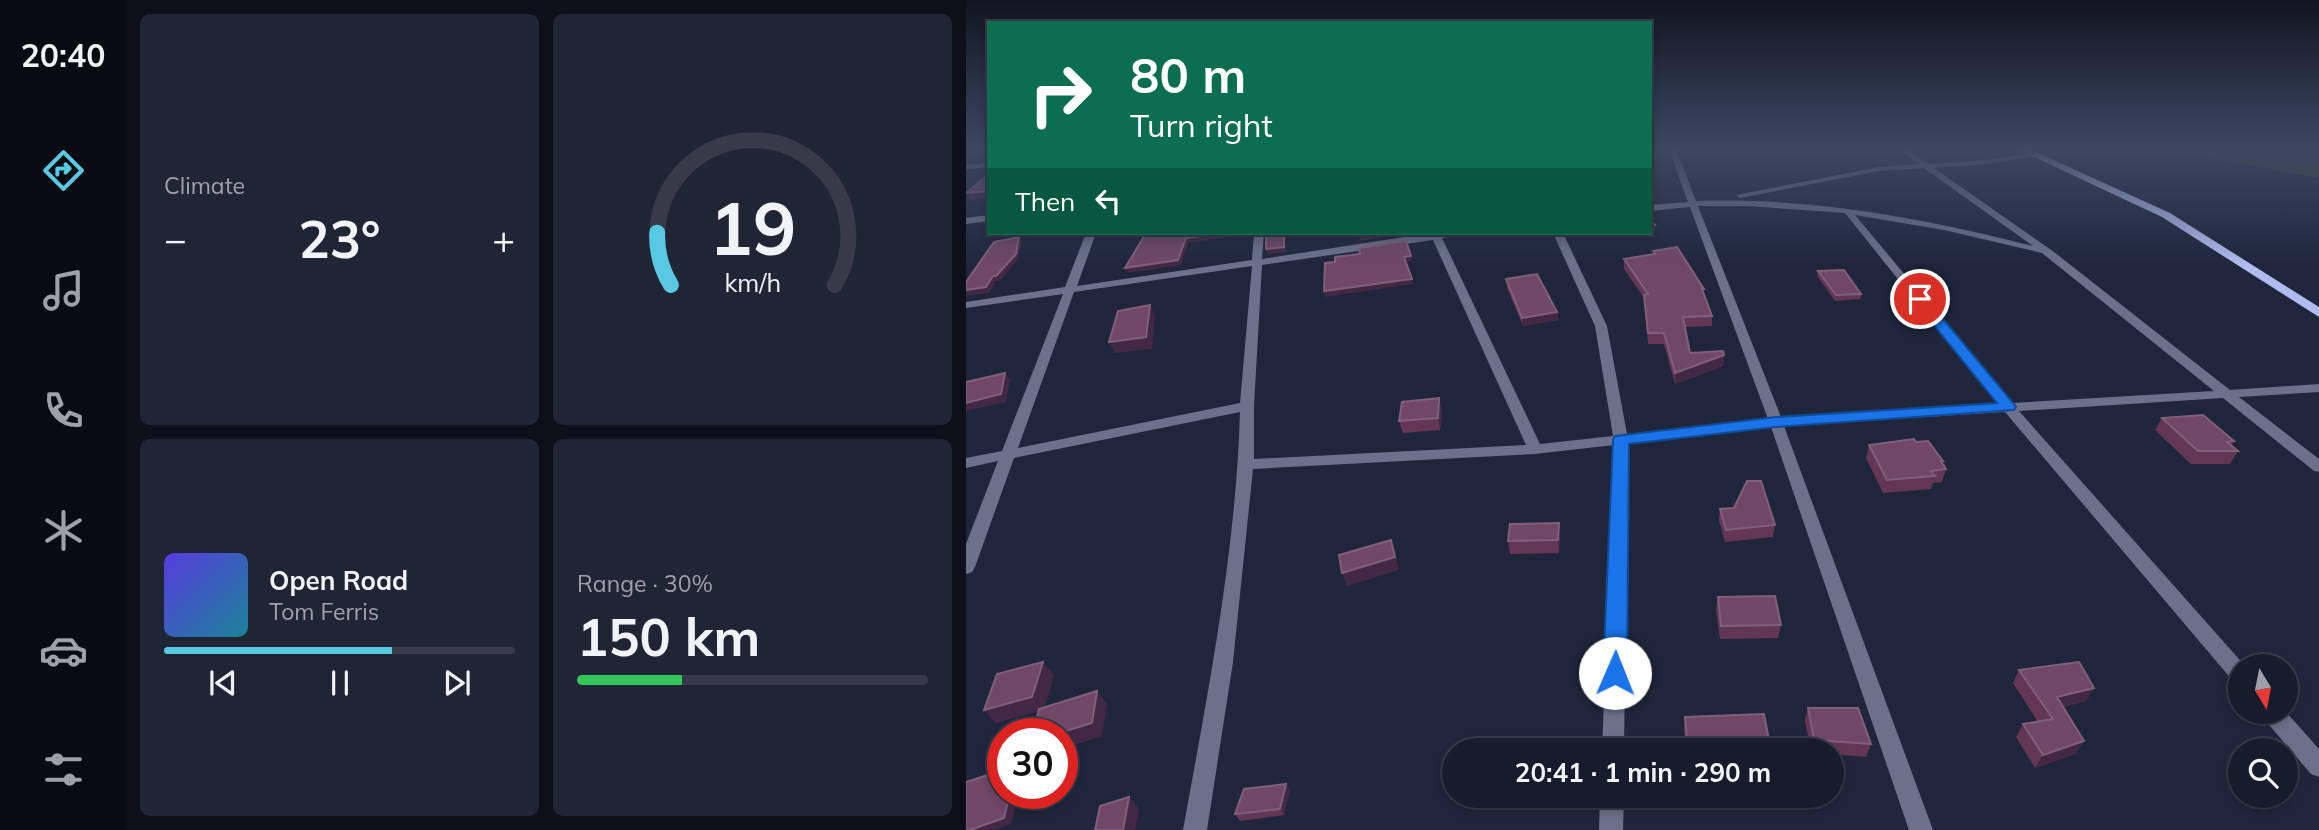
<!DOCTYPE html>
<meta charset="utf-8">
<style>
body{margin:0;font-family:Mulish,sans-serif;background:#202535;color:#f1f3f6;height:100vh;display:flex;flex-direction:column;font-size:26px;white-space:nowrap}
*{box-sizing:border-box;margin:0}
p{font-size:23px;color:#9ea1aa}
.icon{flex:none;width:38px;height:38px;fill:none;stroke:currentColor;stroke-width:2;stroke-linecap:round;stroke-linejoin:round}
.map{position:relative;flex:1;overflow:hidden}
.drawer{display:flex;flex-direction:column;gap:14px;padding:14px;background:#0d0f19;width:840px}
.drawer>*{flex:none}
.hud{position:absolute;left:21px;top:21px;width:665px;height:214px;border-radius:0px;box-shadow:0 4px 10px #0003,0 0 0 2px #363a49;background:#0b6e4f;color:#fff;overflow:hidden}
.needle{width:46px;rotate:170deg}
.fabs{position:absolute;left:1262px;top:654px;display:grid;gap:14px}
.fabs a{display:grid;place-items:center;width:70px;height:70px;border-radius:50%;background:#171c2d;box-shadow:0 4px 10px #0003,0 0 0 2px #363a49;font-size:35px}
.speed{position:absolute;left:21px;top:718px;display:flex;gap:14px;font-size:35px;font-weight:700;text-align:center}
.speed>*{display:grid;place-content:center;width:91px;height:91px;border-radius:50%;background:#171c2d;box-shadow:0 4px 10px #0003,0 0 0 2px #363a49;line-height:1}
.speed .limit{border:10px solid #d22;background:#fff;color:#111}
.pin{position:absolute;display:grid;place-items:center;width:60px;height:60px;color:#fff;margin:-30px;border:4px solid #fff;border-radius:50%;box-shadow:0 2px 7px #0007}
.me{position:absolute;width:77px;margin:-38px;rotate:1deg;stroke-linejoin:round;filter:drop-shadow(0 0 5px #0008)}
.turn{display:flex;align-items:center;gap:24px;height:147px;padding:0 28px;font-size:32px}
.turn .icon{width:91px;height:91px;stroke-width:2.5}
.turn b{display:block;font-size:49px;line-height:60px}
.then{display:flex;align-items:center;height:66px;padding:0 28px;background:#0003;gap:14px;font-size:26px}
.big{font-size:52px;font-weight:700;line-height:1.1}
.drawer .card{flex:1;display:flex;flex-direction:column;justify-content:center;gap:10px;min-width:0;padding:0 24px;border-radius:10px;background:#202535}
.drawer .dial{align-items:center;gap:0}
.dial svg{height:182px;overflow:visible;fill:none;stroke:#363a49;stroke-width:7;stroke-linecap:round;text-anchor:middle}
.dial text{fill:#f1f3f6;stroke:none}
.song{display:flex;align-items:center;gap:21px}
.cover{width:84px;height:84px;border-radius:10px;background:linear-gradient(135deg,hsl(250 70% 55%),hsl(190 70% 35%))}
.played{height:7px;border-radius:4px;background:linear-gradient(90deg,#57c9e2 65%,#363a49 65%)}
.keys{display:flex;justify-content:space-around;direction:ltr}
.heat{display:flex;justify-content:space-between;align-items:center;font-size:38px;direction:ltr}
.charge{height:10px;border-radius:5px;background:linear-gradient(90deg,#34c759 30%,#363a49 0)}
.drawer .tiles{flex:1;display:grid;gap:14px;grid-template-columns:repeat(2,1fr)}
.trip{position:absolute;left:476px;top:738px;width:402px;height:70px;border-radius:35px;background:#171c2d;box-shadow:0 4px 10px #0003,0 0 0 2px #363a49;font-weight:700;line-height:70px;text-align:center}
main{display:flex;flex:1;min-height:0}
.menu{display:flex;flex-direction:column;width:126px;justify-content:space-around;align-items:center;background:#090b12;color:#9ea1aa}
.menu .icon{width:49px;height:49px}
.menu .current{color:#57c9e2}
.menu b{font-size:32px;color:#f1f3f6}
.map>svg:first-child{display:block}
.green{fill:#394a2a}
.lines{fill:none;stroke-linecap:round;stroke-linejoin:round}
.street{fill:#6b718a;fill-rule:evenodd}
.primary{fill:#b0bcef;fill-rule:evenodd}
.wall{fill:#643656}
.shaded-wall{fill:#432845}
.building{fill:#704766;stroke:#805f7b;stroke-width:2}
.route{fill:#1a73e8;stroke:#114b97;stroke-width:2}
</style>
<main>
<nav class="menu">
<b>20:40</b>
<svg class="icon current" aria-label="directions" viewBox="0 0 24 24"><path d="M12 3l9 9-9 9-9-9zM9 14v-3h6M13 9l2 2-2 2"/></svg>
<svg class="icon" aria-label="music" viewBox="0 0 24 24"><path d="M9 18V5l10-2v13"/><circle cx="6" cy="18" r="3"/><circle cx="16" cy="16" r="3"/></svg>
<svg class="icon" aria-label="phone" viewBox="0 0 24 24"><path d="M5 4h4l2 5-3 2q2 4 5 5l2-3 5 2v4C11 20 4 13 5 4z"/></svg>
<svg class="icon" aria-label="climate" viewBox="0 0 24 24"><path d="M12 3v18M4 7l16 10M4 17L20 7"/></svg>
<svg class="icon" aria-label="car" viewBox="0 0 24 24"><path d="M5 17H2v-5l4-1 3-4h7l3 4 3 1v5h-3M9 17h6M6 11h13"/><circle cx="7" cy="17" r="2"/><circle cx="17" cy="17" r="2"/></svg>
<svg class="icon" aria-label="filters" viewBox="0 0 24 24"><path d="M4 7h16M4 17h16"/><circle cx="9" cy="7" r="2"/><circle cx="15" cy="17" r="2"/></svg>
</nav>
<section class="drawer">
<div class="tiles">
<div class="card"><p>Climate</p>
<div class="heat"><a>−</a><b class="big">23°</b><a>+</a></div>
</div>
<div class="card dial"><svg viewBox="0 0 100 80">
<path d="M14 69A42 42 0 1 1 86 69"/>
<path d="M14 69A42 42 0 0 1 8 46" stroke="#57c9e2"/>
<text x="50" y="56" font-size="32" font-weight="700">19</text>
<text x="50" y="72" font-size="11">km/h</text>
</svg></div>
<div class="card">
<div class="song"><i class="cover"></i><div><b>Open Road</b><p>Tom Ferris</p></div></div>
<div class="played"></div>
<div class="keys"><svg class="icon" aria-label="previous" viewBox="0 0 24 24"><path d="M18 5L8 12l10 7zM5 5v14"/></svg><svg class="icon" aria-label="pause" viewBox="0 0 24 24"><path d="M8 5v14M16 5v14"/></svg><svg class="icon" aria-label="next" viewBox="0 0 24 24"><path d="M6 5l10 7-10 7zM19 5v14"/></svg></div>
</div>
<div class="card"><p>Range · 30%</p><b class="big">150 km</b><div class="charge"></div></div>
</div>
</section>
<div class="map">
<svg width="1353" height="830" viewBox="0 0 1353 830">
<rect width="100%" height="100%" fill="#1f263c"/>
<!-- green -->
<path class="green" d="M 1199,149 L 1353,149 L 1353,178 Z"/>
<g class="lines">
<!-- street -->
<path class="street" d="M 703,149 L 710,149 L 730,201 C 845,197 957,218 1067,246 L 958,168 L 913,171 L 774,198 L 770,195 L 913,167 L 952,164 L 933,149 L 940,149 L 962,164 L 1021,160 L 1072,152 L 1072,156 L 1069,156 L 1021,164 L 968,168 L 1088,252 L 1264,390 L 1353,384 L 1353,392 L 1273,397 L 1353,459 L 1353,472 L 1348,471 L 1257,398 L 1053,411 L 1280,667 L 1274,667 L 1274,684 L 1267,681 L 1039,412 L 818,426 L 967,830 L 943,830 L 805,427 L 662,443 L 658,751 L 636,751 L 648,445 L 569,454 L 287,469 L 267,662 L 241,830 L 217,830 C 242,692 270,552 274,412 L 48,458 L 9,567 L 6,572 L 0,574 L 0,544 L 32,461 L 0,468 L 0,458 L 36,451 L 97,294 L 0,308 L 0,302 L 99,287 L 120,233 L 130,233 L 111,286 L 286,260 L 288,233 L 298,233 L 296,259 L 464,233 L 498,233 L 496,235 L 476,238 L 574,444 L 647,436 L 629,326 L 587,233 L 597,233 L 641,326 L 661,434 L 802,419 L 724,207 L 684,211 L 684,205 L 722,202 ZM 732,206 L 781,206 L 879,213 L 1032,404 L 815,417 ZM 889,215 L 978,230 L 1076,253 L 1248,391 L 1046,403 ZM 467,240 L 560,445 L 288,459 L 288,406 L 296,265 ZM 286,266 L 274,403 L 52,448 L 108,292 Z
M 23,163 L 23,167 L 0,169 L 0,165 Z
M 23,215 L 23,221 L 0,224 L 0,218 Z
M 1295,712 L 1320,712 L 1353,749 L 1353,777 L 1345,774 L 1298,719 Z
M 634,796 L 658,796 L 657,830 L 633,830 Z"/>
<!-- primary -->
<path class="primary" d="M 1051,149 L 1063,149 L 1204,213 L 1353,307 L 1353,317 L 1196,217 Z"/>
</g>
<!-- wall -->
<path class="wall" d="M 687,251 L 738,294 L 746,316 L 746,326 L 719,327 L 724,353 L 758,355 L 757,366 L 709,384 L 698,344 L 682,344 L 678,298 L 658,269 L 658,259 L 687,254 Z
M 852,271 L 895,294 L 894,299 L 869,301 L 851,276 Z
M 540,279 L 591,312 L 592,320 L 557,326 L 541,288 Z
M 473,398 L 476,411 L 474,430 L 437,433 L 433,421 Z
M 1196,418 L 1268,441 L 1265,445 L 1272,451 L 1264,464 L 1225,464 L 1189,430 Z
M 950,442 L 977,461 L 976,464 L 980,469 L 976,482 L 967,483 L 965,489 L 917,493 L 900,458 L 903,445 Z
M 754,509 L 809,525 L 807,537 L 759,542 L 753,521 Z
M 594,536 L 593,553 L 544,554 L 542,541 Z
M 752,597 L 815,625 L 812,638 L 754,639 L 750,610 Z
M 1053,670 L 1128,688 L 1120,701 L 1097,707 L 1118,741 L 1109,754 L 1069,768 L 1050,737 L 1057,724 L 1072,722 L 1047,683 Z
M 842,708 L 905,744 L 900,757 L 866,754 L 866,751 L 845,751 L 839,721 Z
M 719,717 L 804,745 L 803,751 L 720,751 L 718,730 Z
M 324,790 L 318,815 L 274,821 L 269,814 Z"/>
<!-- shaded-wall -->
<path class="shaded-wall" d="M 23,191 L 23,198 L 4,200 L 0,193 Z
M 689,225 L 689,230 L 684,230 L 684,226 Z
M 258,233 L 266,233 L 266,237 L 222,243 L 215,265 L 161,273 L 159,268 L 220,238 Z
M 318,233 L 320,233 L 320,252 L 302,254 L 300,249 Z
M 415,233 L 437,233 L 437,234 L 394,241 L 393,236 Z
M 53,237 L 56,242 L 52,259 L 34,281 L 30,281 L 23,293 L 0,296 L 0,290 Z
M 445,256 L 446,261 L 439,262 L 438,257 Z
M 446,279 L 447,284 L 359,297 L 358,291 Z
M 184,305 L 189,316 L 186,349 L 149,353 L 143,342 Z
M 591,312 L 592,320 L 557,326 L 556,318 Z
M 758,355 L 757,366 L 709,384 L 709,373 Z
M 39,373 L 44,380 L 40,402 L 0,411 L 0,403 Z
M 473,398 L 476,411 L 474,430 L 472,418 Z
M 593,523 L 594,536 L 593,553 L 592,540 Z
M 425,540 L 433,570 L 381,586 L 376,573 Z
M 77,662 L 88,675 L 78,710 L 30,723 L 18,710 Z
M 1128,688 L 1120,701 L 1083,710 L 1091,697 Z
M 131,691 L 141,704 L 136,736 L 96,749 L 96,733 L 93,733 Z
M 1118,741 L 1109,754 L 1069,768 L 1077,755 Z
M 320,784 L 324,790 L 318,815 L 314,809 Z
M 44,793 L 53,793 L 45,824 L 28,830 L 4,830 Z
M 163,797 L 173,809 L 169,830 L 157,830 Z"/>
<!-- building -->
<path class="building" d="M 23,174 L 23,191 L 0,193 Z
M 684,219 L 689,225 L 684,226 Z
M 180,233 L 258,233 L 220,238 L 212,260 L 159,268 Z
M 300,233 L 318,233 L 318,247 L 300,249 Z
M 392,233 L 415,233 L 393,236 Z
M 53,237 L 50,254 L 30,276 L 27,276 L 20,287 L 0,290 L 0,282 L 28,242 Z
M 440,241 L 445,256 L 438,257 L 446,279 L 358,291 L 359,263 L 369,262 L 369,257 L 394,254 L 393,248 Z
M 711,247 L 738,289 L 736,289 L 746,316 L 717,317 L 724,353 L 757,351 L 758,355 L 709,373 L 698,333 L 682,333 L 678,295 L 682,294 L 658,259 L 689,254 L 687,251 Z
M 878,270 L 895,294 L 870,295 L 852,271 Z
M 571,274 L 591,312 L 556,318 L 540,279 Z
M 184,305 L 180,337 L 143,342 L 152,311 Z
M 39,373 L 35,394 L 0,403 L 0,382 Z
M 473,398 L 472,418 L 433,421 L 436,402 Z
M 1237,415 L 1268,441 L 1261,442 L 1272,451 L 1232,451 L 1196,418 Z
M 948,439 L 950,442 L 962,441 L 977,461 L 975,461 L 980,469 L 965,471 L 969,476 L 921,480 L 903,445 Z
M 781,481 L 795,481 L 809,525 L 760,530 L 754,509 L 768,508 Z
M 593,523 L 592,540 L 542,541 L 544,524 Z
M 425,540 L 429,557 L 376,573 L 373,555 Z
M 809,596 L 815,625 L 755,626 L 752,597 Z
M 77,662 L 66,697 L 18,710 L 31,674 Z
M 1113,662 L 1128,688 L 1091,697 L 1118,741 L 1077,755 L 1057,724 L 1087,719 L 1053,670 Z
M 131,691 L 126,723 L 93,733 L 67,733 L 73,709 Z
M 842,708 L 892,708 L 905,744 L 848,740 Z
M 798,714 L 804,745 L 758,751 L 722,751 L 719,717 Z
M 37,770 L 37,793 L 44,793 L 38,818 L 4,830 L 0,830 L 0,782 Z
M 320,784 L 314,809 L 269,814 L 278,789 Z
M 163,797 L 157,830 L 129,830 L 134,806 Z"/>
<!-- sky -->
<linearGradient id="sky" x2="0" y2="1"><stop stop-color="#111521"/><stop offset="0.56" stop-color="#3c4761"/><stop offset="1" stop-color="#3c4761" stop-opacity="0"/></linearGradient>
<rect width="1353" height="265" fill="url(#sky)"/>
<!-- route -->
<path class="route" d="M 954,295 L 958,296 L 1048,404 L 1050,407 L 1048,410 L 810,427 L 663,444 L 661,673 L 657,680 L 649,683 L 641,680 L 637,673 L 647,440 L 649,436 L 810,417 L 1031,403 L 949,302 L 947,299 Z"/>
</svg>
<div class="fabs">
<a><svg class="needle" viewBox="-14 -14 28 28"><path d="M0-13l5 13h-10z" fill="#e53935"/><path d="M0 13l5-13h-10z" fill="#9ea1aa"/></svg></a>
<a><svg class="icon" aria-label="search" viewBox="0 0 24 24"><circle cx="10" cy="10" r="6"/><path d="M15 15l6 6"/></svg></a>
</div>
<div class="speed"><div class="limit">30</div></div>
<div class="pin" style="left:954px;top:299px;background:#d93025"><svg class="icon" aria-label="arrive" viewBox="0 0 24 24"><path d="M6 21V4h12l-3 4 3 4H6"/></svg></div>
<svg class="me" style="left:649px;top:673px" viewBox="-20 -20 40 40"><circle r="19" fill="#fff"/><path d="M0-13L10 11 0 6-10 11z" fill="#1a73e8"/></svg>
<div class="trip">20:41 · 1 min · 290 m</div>
<div class="hud">
<div class="turn"><svg class="icon" aria-label="right" viewBox="0 0 24 24"><path d="M7 20v-9h11M14 6l5 5-5 5"/></svg><div><b>80 m</b>Turn right</div></div>
<div class="then">Then<svg class="icon" aria-label="left" viewBox="0 0 24 24"><path d="M17 20v-9H6M10 6l-5 5 5 5"/></svg></div>
</div>
</div>
</main>
